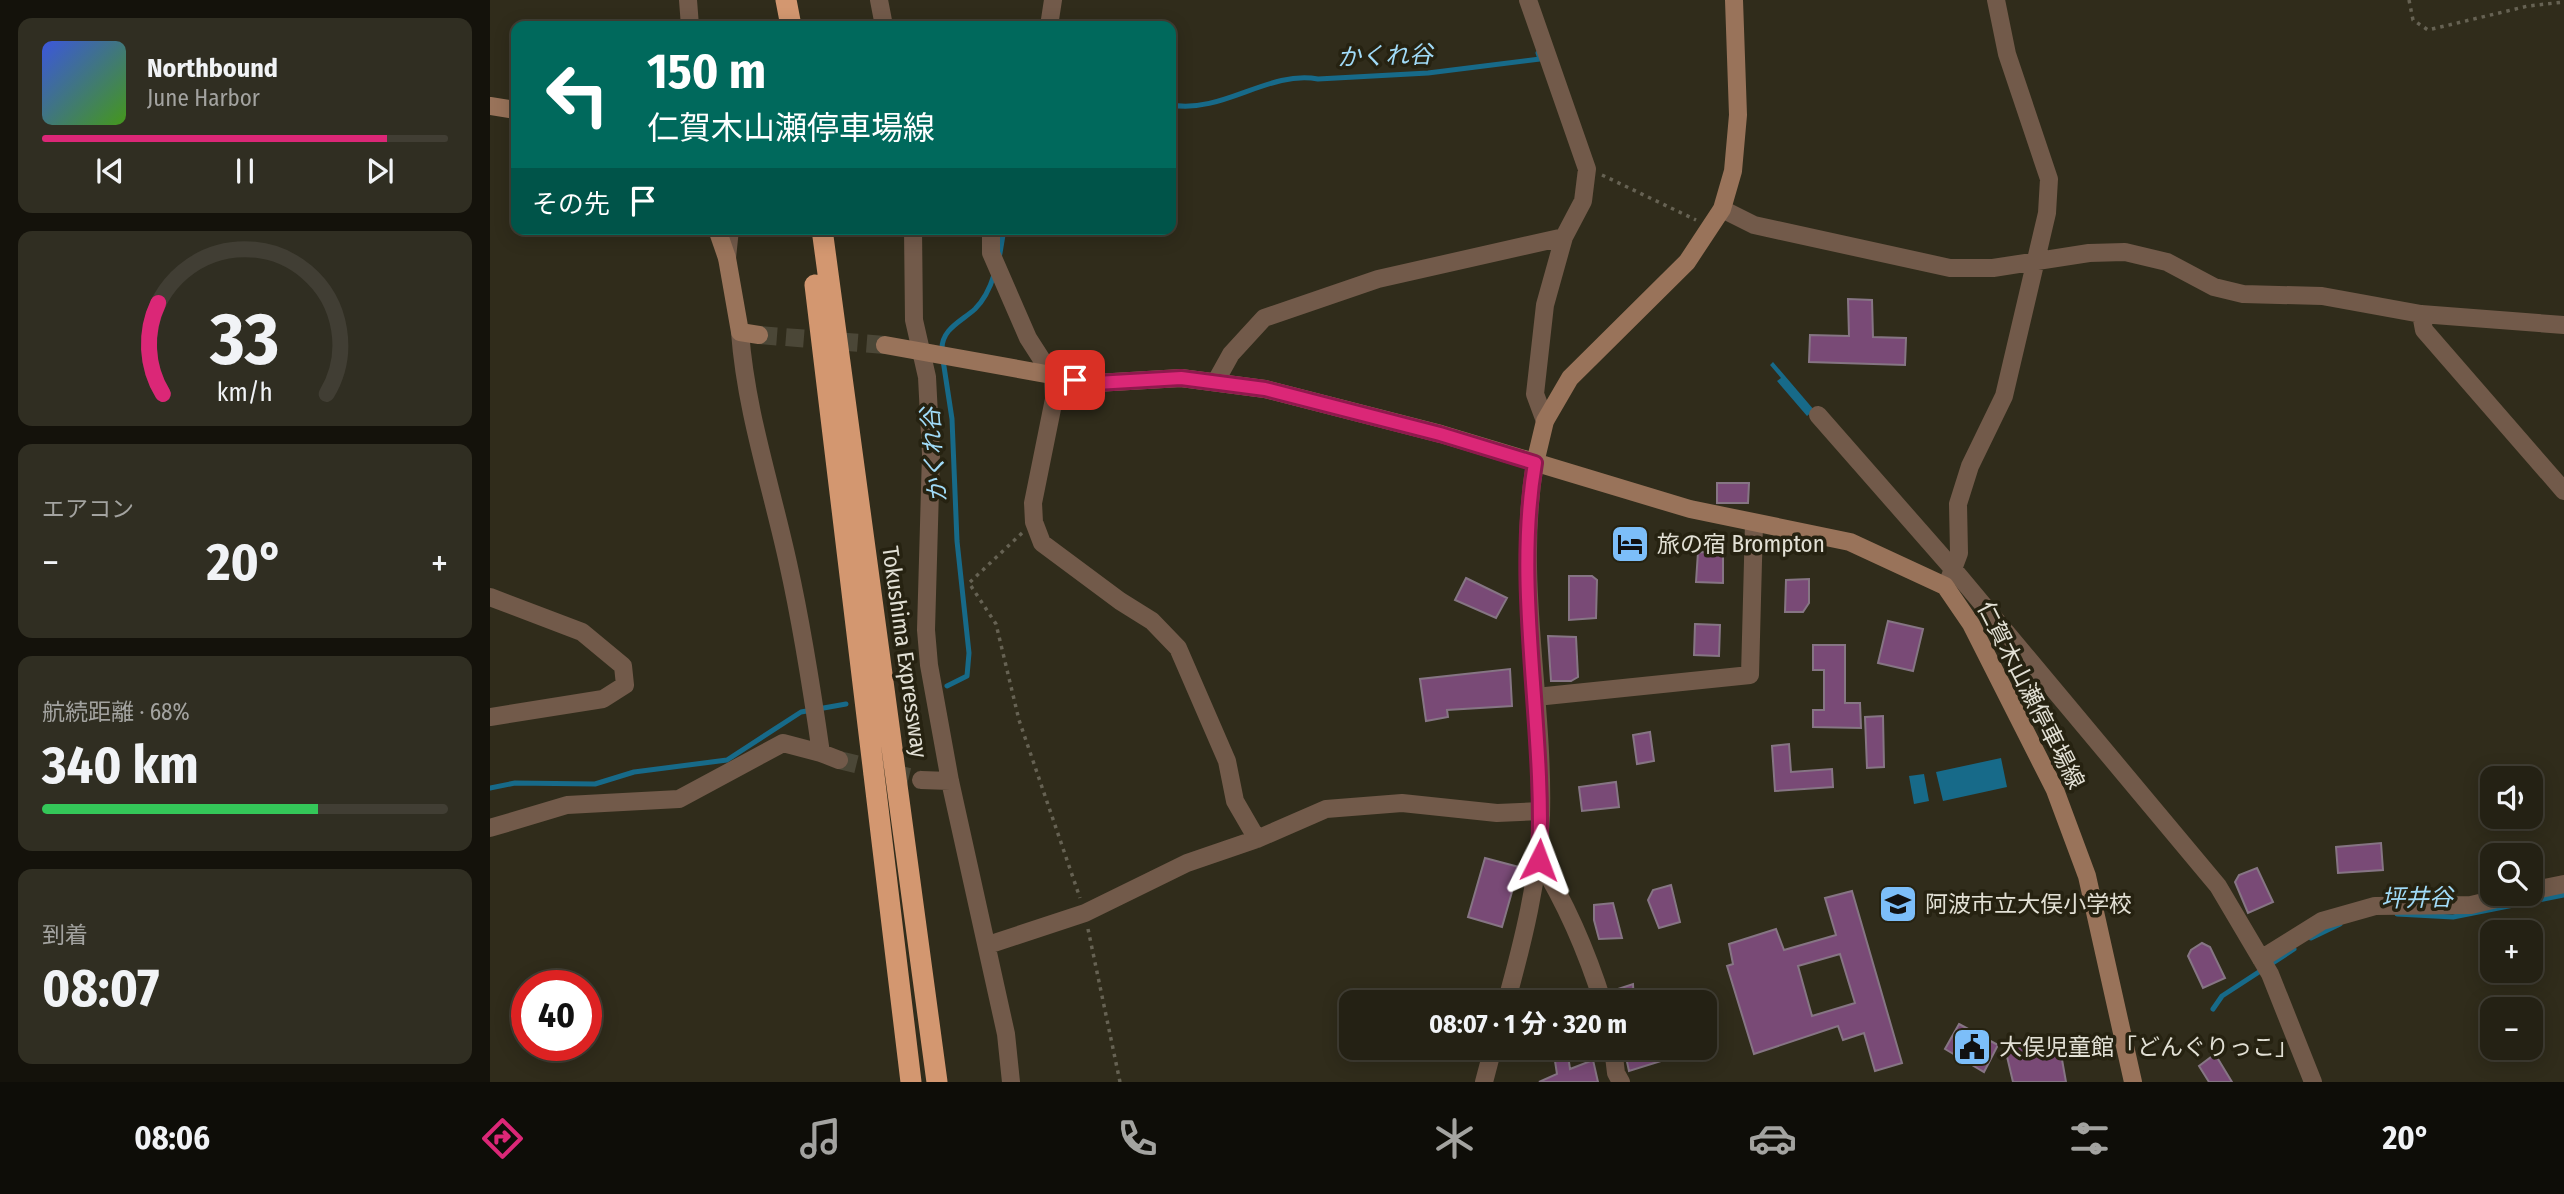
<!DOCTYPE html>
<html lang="ja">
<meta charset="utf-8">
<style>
body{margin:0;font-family:"Fira Sans Condensed","Noto Sans JP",sans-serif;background:#302e22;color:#f1f3f6;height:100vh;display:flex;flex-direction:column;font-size:26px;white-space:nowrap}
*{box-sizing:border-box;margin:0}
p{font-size:23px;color:#a3a3a0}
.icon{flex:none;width:38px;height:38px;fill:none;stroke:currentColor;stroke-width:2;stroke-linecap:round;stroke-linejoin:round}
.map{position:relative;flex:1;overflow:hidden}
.side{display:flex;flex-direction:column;gap:18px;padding:18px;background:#14120b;width:490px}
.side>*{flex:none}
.hud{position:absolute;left:21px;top:21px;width:665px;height:214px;border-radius:14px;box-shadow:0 4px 18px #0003,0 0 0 2px #413e34;background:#00695c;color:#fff;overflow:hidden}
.fabs{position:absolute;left:1990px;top:766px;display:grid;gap:14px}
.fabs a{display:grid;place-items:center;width:63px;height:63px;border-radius:14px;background:#242114;box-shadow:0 4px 18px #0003,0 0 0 2px #413e34;font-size:35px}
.speed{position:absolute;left:21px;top:970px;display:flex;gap:14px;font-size:35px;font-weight:700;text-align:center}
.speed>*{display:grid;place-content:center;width:91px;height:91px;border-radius:50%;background:#242114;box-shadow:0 4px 18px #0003,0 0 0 2px #413e34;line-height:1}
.speed .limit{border:10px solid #d22;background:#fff;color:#111}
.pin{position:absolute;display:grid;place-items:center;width:60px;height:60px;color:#fff;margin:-30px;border-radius:14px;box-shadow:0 4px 10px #0006}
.me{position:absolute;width:77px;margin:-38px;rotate:3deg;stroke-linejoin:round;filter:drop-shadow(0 0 5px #0008)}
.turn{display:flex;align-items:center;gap:24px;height:147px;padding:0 21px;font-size:32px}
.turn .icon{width:91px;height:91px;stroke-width:2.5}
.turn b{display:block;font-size:49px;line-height:60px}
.then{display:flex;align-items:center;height:66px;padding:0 21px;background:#0003;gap:14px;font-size:26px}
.big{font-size:52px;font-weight:700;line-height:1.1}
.side .tile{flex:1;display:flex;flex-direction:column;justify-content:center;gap:10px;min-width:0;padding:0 24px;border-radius:14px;background:#302e22}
.side .dial{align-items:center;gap:0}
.dial svg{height:182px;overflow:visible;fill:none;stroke:#413e34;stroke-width:7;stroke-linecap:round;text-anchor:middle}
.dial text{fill:#f1f3f6;stroke:none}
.song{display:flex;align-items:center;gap:21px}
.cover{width:84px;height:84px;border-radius:10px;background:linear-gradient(135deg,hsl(230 70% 55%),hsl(100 70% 35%))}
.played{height:7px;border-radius:4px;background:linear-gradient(90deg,#db2777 85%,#413e34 85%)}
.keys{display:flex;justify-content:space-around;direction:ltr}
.heat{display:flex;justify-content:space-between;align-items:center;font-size:38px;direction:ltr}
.charge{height:10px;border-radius:5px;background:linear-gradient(90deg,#34c759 68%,#413e34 0)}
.trip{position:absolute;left:849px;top:990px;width:378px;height:70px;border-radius:14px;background:#242114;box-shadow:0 4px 18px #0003,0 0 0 2px #413e34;font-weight:700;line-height:70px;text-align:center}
.tabs{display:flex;height:112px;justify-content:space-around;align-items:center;background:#0e0d08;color:#a3a3a0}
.tabs .icon{width:49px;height:49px}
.tabs .selected{color:#db2777}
.tabs b{font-size:32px;color:#f1f3f6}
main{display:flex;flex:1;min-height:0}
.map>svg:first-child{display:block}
.water{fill:#176a89}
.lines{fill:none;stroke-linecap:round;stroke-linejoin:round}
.stream{stroke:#176a89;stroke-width:5}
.building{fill:#794a76;stroke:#867584;stroke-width:2;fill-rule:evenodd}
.minor-tunnel{stroke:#4b4737;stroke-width:18;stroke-dasharray:18 9;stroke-linecap:butt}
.secondary-tunnel{stroke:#4b4737;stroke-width:18;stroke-dasharray:18 9;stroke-linecap:butt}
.path{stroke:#666253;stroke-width:3.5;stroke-dasharray:3.5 5;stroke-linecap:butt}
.minor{stroke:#725a4a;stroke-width:18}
.tertiary{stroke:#725a4a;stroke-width:18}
.secondary{stroke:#99735a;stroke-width:18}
.motorway{stroke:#d39770;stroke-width:21}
.route-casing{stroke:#8e194d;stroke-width:18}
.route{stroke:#db2777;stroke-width:12}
.labels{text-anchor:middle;stroke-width:7;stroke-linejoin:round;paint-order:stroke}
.poi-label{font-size:23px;fill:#e2e0d5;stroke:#262211;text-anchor:start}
.street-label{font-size:23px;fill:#e2e0d5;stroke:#262211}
.water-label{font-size:24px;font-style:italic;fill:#a1dbf8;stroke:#262211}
</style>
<main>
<section class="side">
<div class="tile">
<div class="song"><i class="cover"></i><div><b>Northbound</b><p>June Harbor</p></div></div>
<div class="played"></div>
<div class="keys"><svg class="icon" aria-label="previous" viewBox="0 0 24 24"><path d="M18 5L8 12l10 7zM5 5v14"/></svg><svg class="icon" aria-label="pause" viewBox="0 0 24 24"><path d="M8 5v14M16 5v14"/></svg><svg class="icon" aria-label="next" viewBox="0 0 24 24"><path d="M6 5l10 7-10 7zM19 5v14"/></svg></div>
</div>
<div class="tile dial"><svg viewBox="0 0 100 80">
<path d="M14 69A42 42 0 1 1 86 69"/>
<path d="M14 69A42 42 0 0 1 12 29" stroke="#db2777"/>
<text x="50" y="56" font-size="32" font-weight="700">33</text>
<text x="50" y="72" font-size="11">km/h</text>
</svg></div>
<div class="tile"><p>エアコン</p>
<div class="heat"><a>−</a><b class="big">20°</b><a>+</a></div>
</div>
<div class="tile"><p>航続距離 · 68%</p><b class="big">340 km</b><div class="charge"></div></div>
<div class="tile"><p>到着</p><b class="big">08:07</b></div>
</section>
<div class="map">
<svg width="2074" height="1082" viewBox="0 0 2074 1082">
<rect width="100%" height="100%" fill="#302c1b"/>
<!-- water -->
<path class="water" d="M 1283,362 L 1324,410 L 1317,416 L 1287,381 L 1291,378 L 1280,365 Z
M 1511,758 L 1517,787 L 1453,801 L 1446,772 Z
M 1434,774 L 1439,801 L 1424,804 L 1419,776 Z"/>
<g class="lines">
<!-- stream -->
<path class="stream" d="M 681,105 C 733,114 778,70 828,79 L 938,73 L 1050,59 L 1048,53
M 509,259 L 514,229
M 452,350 C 451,329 472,321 485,309 C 495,299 500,288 504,275
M 453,360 L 462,419 L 467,541 L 479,653 L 477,676 L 457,686
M 0,788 L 25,783 L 105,784 L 144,772 L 237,760 L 311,712 L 356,704
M 1907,914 L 1963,917 L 2074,895
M 1821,938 L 1850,924
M 1723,1009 L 1732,996 L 1804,949"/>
</g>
<!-- building -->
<path class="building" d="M 1358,299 L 1382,300 L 1383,337 L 1416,338 L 1415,365 L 1319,362 L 1320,335 L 1359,336 Z
M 1227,483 L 1259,483 L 1258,503 L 1227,503 Z
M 1208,552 L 1233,553 L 1233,583 L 1206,582 Z
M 1079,576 L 1102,576 L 1107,580 L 1106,618 L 1079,620 Z
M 976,578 L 1017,598 L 1006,618 L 965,600 Z
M 1319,579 L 1319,603 L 1313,612 L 1295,612 L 1296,580 Z
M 1398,621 L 1433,629 L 1423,671 L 1388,663 Z
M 1205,624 L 1230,625 L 1229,656 L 1204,655 Z
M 1058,636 L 1086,637 L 1088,677 L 1081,681 L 1061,681 Z
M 1323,645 L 1355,645 L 1355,703 L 1370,703 L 1371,728 L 1323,727 L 1323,710 L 1334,710 L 1334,670 L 1323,670 Z
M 1020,669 L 1022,706 L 957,710 L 958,717 L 936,721 L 930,679 Z
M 1393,716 L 1394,767 L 1377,768 L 1375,717 Z
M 1160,732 L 1164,761 L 1147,764 L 1143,735 Z
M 1299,744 L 1301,772 L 1342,769 L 1343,787 L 1285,791 L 1282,746 Z
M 1126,782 L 1129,807 L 1092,811 L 1089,787 Z
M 1891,843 L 1893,870 L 1848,873 L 1846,847 Z
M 995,858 L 1029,867 L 1012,927 L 978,917 Z
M 1767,868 L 1783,902 L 1758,913 L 1745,882 L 1749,875 Z
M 1181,885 L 1190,922 L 1169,928 L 1158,900 L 1163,890 Z
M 1362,891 L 1412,1063 L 1385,1071 L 1374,1033 L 1353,1040 L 1348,1026 L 1264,1054 L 1237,966 L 1243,964 L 1239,944 L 1286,929 L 1294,950 L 1346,935 L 1335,898 ZM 1350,954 L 1365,1003 L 1322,1016 L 1308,966 Z
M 1123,903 L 1132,938 L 1109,939 L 1104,920 L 1104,905 Z
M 1712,943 L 1720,947 L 1735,978 L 1713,988 L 1698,956 L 1701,950 Z
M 1143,984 L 1144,1003 L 1125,1003 L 1122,991 Z
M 1469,1024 L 1508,1045 L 1494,1072 L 1455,1049 Z
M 1568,1037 L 1576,1082 L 1523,1082 L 1515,1048 Z
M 1063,1048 L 1077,1048 L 1080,1069 L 1103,1060 L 1108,1082 L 1049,1082 L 1067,1074 Z
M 1134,1048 L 1200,1048 L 1200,1052 L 1139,1071 Z
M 1725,1054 L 1742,1082 L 1719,1082 L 1709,1066 Z"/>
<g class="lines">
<!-- minor-tunnel -->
<path class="minor-tunnel" d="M 349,760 L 431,780"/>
<!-- secondary-tunnel -->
<path class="secondary-tunnel" d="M 269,335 L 395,345"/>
<!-- path -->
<path class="path" d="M 1919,0 L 1923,20 L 1938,30 L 2038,6 L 2074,2
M 1112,175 L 1206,220
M 532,533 L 479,583 L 506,624 L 529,720 L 590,898
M 598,929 L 630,1082"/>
<!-- minor -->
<path class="minor" d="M 198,0 L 200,26
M 389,0 L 394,26
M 1038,0 L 1097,169 L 1093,201 L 1074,237 L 1055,305 L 1045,394 L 1055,421
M 559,26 L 563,0
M 1232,209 L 1264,225 L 1460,268 L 1503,268 L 1599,253 L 1635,252 L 1677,262 L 1724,287 L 1753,294 L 1832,296 L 1931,314 L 2074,325
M 423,229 L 424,320 L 437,377 L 441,454 L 436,630 L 439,665 L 460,781 L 516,1034 L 521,1082
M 501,229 L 501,253 L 538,338 L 563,377 L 564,399 L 543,503 L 544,522 L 552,543 L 630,601 L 662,621 L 688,648 L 737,761 L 745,801 L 767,839
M 237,258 L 240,229
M 1931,314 L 1934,330 L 2074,491
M 250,332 C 256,412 281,485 298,563 C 312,626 322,690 331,753 L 349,760
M 726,381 L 741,354 L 774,318 L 888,279 L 1074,237
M 1328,415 L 1464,570 L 1728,886 L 1780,974 L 1823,1082
M 1460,577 L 1469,553 L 1468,504 L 1480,466 L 1514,396 L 1557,213 L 1559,179 L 1517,54 L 1506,0
M 0,597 L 92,632 L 133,666 L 135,685 L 113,699 L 0,717
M 1046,697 L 1260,675 L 1264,523
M 431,780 L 460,781
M 0,828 L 77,805 L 189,799 L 293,743 L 331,753
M 1049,860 C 1077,905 1097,952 1113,1003
M 2040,891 L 2074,884
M 498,945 L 595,913 L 697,863 L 767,839 L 836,809 L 912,803 L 1007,813 L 1051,811
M 1771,959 L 1832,921 L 1885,906 L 1981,905 L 2028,894
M 1123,1048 L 1126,1073 L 1131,1082"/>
<!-- tertiary -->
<path class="tertiary" d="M 1016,1003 C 1033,942 1049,878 1051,815 C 1054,698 1025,580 1045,463
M 994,1082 L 1003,1048"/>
<!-- secondary -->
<path class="secondary" d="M 0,106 L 26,110
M 227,229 L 237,258 L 250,332 L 269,335
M 395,345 L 606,383 L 691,378 L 775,389 L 951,434 L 1200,509 L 1360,542 L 1455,586 L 1481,624 L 1565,790 L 1597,876 L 1643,1082
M 1045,463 L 1055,421 L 1080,378 L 1197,262 L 1232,209 L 1243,171 L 1248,115 L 1244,0"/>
<!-- motorway -->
<path class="motorway" d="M 296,0 L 301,26
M 332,229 L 447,1082
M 325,285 L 421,1082"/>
</g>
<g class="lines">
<defs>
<path id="route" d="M 585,380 L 606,383 L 691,378 L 775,389 L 950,434 L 1045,463 C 1023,591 1056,729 1049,860"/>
</defs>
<!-- route casing -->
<use href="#route" class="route-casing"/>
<!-- route -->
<use href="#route" class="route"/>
</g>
<!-- icons -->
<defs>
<symbol id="hotel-square" viewBox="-11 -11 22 22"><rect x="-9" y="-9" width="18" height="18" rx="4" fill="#7cbef9" stroke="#262211"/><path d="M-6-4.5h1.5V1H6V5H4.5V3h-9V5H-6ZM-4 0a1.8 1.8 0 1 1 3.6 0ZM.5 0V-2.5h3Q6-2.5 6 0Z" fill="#111"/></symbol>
<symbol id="school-square" viewBox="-11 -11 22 22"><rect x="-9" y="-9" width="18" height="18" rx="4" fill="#7cbef9" stroke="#262211"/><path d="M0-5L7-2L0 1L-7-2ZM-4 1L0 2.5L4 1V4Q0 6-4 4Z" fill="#111"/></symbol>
<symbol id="civic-square" viewBox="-11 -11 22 22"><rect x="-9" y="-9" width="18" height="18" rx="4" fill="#7cbef9" stroke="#262211"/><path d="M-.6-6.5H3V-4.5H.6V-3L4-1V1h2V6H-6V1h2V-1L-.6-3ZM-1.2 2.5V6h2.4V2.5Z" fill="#111"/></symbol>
</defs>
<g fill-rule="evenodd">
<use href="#hotel-square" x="1118" y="522" width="44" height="44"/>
<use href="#school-square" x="1386" y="882" width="44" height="44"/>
<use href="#civic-square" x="1460" y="1025" width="44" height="44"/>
</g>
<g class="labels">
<!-- poi labels -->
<g class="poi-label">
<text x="1167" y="552">旅の宿 Brompton</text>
<text x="1435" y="912">阿波市立大俣小学校</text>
<text x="1509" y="1055">大俣児童館「どんぐりっこ」</text>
</g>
<!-- street labels -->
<g class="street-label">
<text transform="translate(415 652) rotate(82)" y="8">Tokushima Expressway</text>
<text transform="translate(1541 695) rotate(63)" y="8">仁賀木山瀬停車場線</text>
</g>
<!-- water labels -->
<g class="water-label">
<text transform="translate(895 56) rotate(-2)" y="8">かくれ谷</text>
<text transform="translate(444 455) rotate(-95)" y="8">かくれ谷</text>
<text transform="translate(1927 898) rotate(-1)" y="8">坪井谷</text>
</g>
</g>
</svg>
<div class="fabs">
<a><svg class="icon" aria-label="sound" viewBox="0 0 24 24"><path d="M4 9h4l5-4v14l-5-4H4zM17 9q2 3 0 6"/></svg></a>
<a><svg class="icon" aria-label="search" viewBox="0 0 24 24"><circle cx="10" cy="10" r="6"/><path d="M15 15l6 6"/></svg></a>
<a>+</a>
<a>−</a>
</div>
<div class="speed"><div class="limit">40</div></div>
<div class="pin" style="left:585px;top:380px;background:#d93025"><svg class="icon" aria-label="arrive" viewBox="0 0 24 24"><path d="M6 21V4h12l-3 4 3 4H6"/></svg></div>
<svg class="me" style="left:1049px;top:860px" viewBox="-20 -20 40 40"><path d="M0-17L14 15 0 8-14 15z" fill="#db2777" stroke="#fff" stroke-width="4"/></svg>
<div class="trip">08:07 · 1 分 · 320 m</div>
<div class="hud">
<div class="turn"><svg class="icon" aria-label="left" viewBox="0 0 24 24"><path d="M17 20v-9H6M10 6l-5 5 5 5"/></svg><div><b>150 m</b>仁賀木山瀬停車場線</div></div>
<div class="then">その先<svg class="icon" aria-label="arrive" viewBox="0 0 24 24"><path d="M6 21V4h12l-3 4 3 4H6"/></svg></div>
</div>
</div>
</main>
<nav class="tabs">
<b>08:06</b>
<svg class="icon selected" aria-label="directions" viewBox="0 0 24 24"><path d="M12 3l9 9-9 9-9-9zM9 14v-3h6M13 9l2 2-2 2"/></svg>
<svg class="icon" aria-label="music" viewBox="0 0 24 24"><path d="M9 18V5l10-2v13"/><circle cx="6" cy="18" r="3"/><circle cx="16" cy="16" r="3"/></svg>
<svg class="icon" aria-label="phone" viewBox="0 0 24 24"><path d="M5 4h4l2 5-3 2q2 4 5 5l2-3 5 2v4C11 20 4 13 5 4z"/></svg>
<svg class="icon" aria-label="climate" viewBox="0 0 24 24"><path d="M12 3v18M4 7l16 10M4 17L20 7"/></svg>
<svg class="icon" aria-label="car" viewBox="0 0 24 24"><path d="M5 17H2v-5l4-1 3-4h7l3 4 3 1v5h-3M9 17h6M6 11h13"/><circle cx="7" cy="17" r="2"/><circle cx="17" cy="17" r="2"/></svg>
<svg class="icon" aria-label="filters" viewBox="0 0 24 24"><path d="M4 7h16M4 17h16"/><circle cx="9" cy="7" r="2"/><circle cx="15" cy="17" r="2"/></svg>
<b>20°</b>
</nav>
